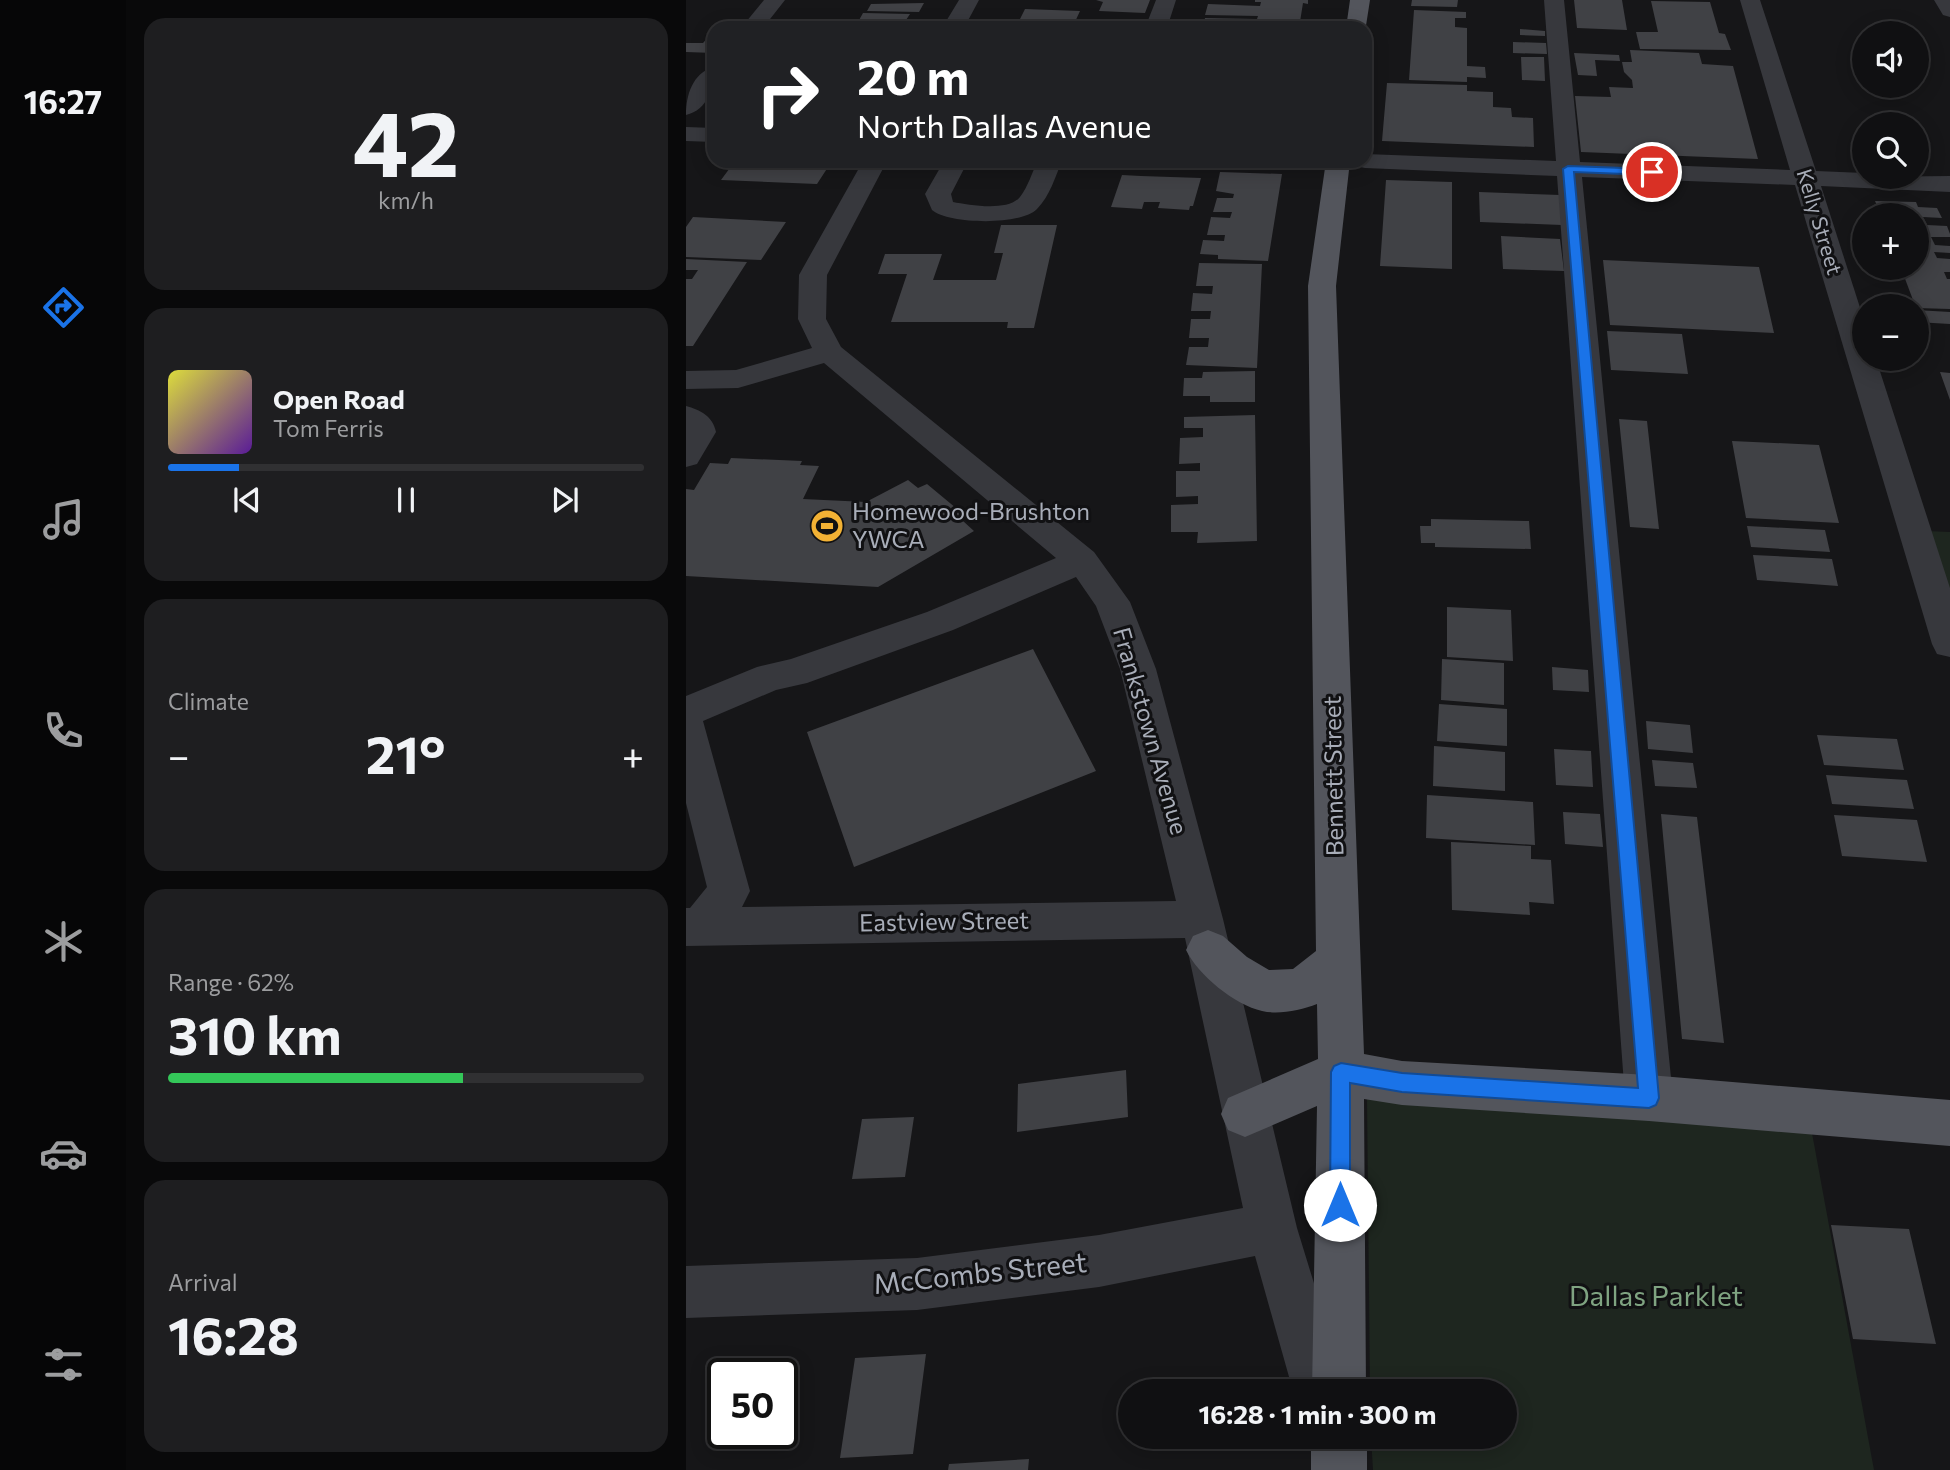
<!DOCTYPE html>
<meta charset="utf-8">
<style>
body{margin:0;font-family:Commissioner,sans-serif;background:#1e1e20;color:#f1f3f6;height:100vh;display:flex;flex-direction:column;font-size:26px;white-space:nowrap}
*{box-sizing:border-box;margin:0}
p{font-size:23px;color:#9c9d9f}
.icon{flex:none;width:38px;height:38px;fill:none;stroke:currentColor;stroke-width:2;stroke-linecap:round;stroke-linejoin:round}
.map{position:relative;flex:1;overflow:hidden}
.panel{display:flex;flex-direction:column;gap:18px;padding:18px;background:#09090a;width:560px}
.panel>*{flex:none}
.banner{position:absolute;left:21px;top:21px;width:665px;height:147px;border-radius:21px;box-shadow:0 4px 18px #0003,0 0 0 2px #303032;background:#202124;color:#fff;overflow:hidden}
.tools{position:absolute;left:1166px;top:21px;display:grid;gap:14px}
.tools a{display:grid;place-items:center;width:77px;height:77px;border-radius:50%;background:#101012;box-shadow:0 4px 18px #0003,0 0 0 2px #303032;font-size:35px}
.speed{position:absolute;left:21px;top:1358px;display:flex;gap:14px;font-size:35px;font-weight:700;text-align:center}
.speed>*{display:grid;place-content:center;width:91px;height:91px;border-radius:50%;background:#101012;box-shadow:0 4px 18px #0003,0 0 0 2px #303032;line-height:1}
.speed .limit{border:4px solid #111;border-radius:10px;background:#fff;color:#111}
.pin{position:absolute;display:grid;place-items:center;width:60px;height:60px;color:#fff;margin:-30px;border:4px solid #fff;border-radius:50%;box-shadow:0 2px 7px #0007}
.me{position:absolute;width:77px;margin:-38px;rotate:0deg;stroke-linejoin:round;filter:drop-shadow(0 0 5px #0008)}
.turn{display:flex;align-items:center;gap:24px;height:147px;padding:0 35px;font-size:32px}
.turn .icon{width:91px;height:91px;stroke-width:2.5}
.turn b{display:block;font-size:49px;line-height:60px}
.big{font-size:52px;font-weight:700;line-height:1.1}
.panel .widget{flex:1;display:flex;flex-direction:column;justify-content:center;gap:10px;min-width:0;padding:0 24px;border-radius:21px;background:#1e1e20}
.panel .dial{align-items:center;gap:0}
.dial b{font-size:91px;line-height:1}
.song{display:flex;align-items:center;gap:21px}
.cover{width:84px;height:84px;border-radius:10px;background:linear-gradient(135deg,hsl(60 70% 55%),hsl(270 70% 35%))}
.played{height:7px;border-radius:4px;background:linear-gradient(90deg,#1a73e8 15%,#303032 15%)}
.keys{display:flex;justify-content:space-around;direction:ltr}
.heat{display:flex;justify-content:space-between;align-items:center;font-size:38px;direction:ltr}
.charge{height:10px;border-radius:5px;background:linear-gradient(90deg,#34c759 62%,#303032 0)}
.trip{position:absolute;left:432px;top:1379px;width:399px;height:70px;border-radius:35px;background:#101012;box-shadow:0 4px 18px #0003,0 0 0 2px #303032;font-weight:700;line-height:70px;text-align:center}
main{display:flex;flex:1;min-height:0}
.menu{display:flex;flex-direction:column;width:126px;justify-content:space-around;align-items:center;background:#060607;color:#9c9d9f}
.menu .icon{width:49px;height:49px}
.menu .active{color:#1a73e8}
.menu b{font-size:32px;color:#f1f3f6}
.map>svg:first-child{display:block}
.green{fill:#1e261f}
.building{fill:#404145}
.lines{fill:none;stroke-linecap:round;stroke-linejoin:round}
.minor{fill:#37383d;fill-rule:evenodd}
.major{fill:#53555c;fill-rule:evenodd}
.route{fill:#1a73e8;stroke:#114b97;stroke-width:2}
.labels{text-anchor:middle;stroke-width:6;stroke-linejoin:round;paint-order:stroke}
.far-street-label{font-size:21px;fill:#a8adb8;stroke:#111113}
.poi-label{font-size:24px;fill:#a8adb8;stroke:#111113;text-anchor:start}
.street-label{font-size:24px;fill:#a8adb8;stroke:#111113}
.near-street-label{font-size:28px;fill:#a8adb8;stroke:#111113}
.near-park-label{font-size:28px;fill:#7fa381;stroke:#111113}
</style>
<main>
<nav class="menu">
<b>16:27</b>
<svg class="icon active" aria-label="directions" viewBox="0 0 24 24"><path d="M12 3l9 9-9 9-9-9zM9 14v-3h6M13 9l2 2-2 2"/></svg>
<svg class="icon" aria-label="music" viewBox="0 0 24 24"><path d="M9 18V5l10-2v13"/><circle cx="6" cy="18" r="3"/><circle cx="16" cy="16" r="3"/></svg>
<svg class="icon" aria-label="phone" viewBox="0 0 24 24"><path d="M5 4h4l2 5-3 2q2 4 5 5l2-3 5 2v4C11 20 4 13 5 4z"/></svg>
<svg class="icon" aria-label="climate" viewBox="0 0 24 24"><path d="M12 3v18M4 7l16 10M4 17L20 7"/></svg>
<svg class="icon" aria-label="car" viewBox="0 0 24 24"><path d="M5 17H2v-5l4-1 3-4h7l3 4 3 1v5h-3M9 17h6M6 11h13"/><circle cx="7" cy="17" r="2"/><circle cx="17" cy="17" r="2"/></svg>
<svg class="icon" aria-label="filters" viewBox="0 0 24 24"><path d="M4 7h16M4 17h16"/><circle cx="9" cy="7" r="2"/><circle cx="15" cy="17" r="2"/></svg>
</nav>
<section class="panel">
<div class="widget dial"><b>42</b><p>km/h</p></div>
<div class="widget">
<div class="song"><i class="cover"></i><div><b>Open Road</b><p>Tom Ferris</p></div></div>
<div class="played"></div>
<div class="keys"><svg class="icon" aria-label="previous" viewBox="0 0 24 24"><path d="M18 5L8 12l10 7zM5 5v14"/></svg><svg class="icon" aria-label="pause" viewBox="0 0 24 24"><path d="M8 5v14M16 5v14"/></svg><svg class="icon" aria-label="next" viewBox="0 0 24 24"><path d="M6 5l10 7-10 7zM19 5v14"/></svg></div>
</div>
<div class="widget"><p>Climate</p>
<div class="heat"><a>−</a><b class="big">21°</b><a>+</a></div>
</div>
<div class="widget"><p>Range · 62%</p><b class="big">310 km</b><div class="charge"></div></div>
<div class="widget"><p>Arrival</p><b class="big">16:28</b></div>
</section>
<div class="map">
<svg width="1264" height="1470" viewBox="0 0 1264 1470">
<rect width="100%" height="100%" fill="#161618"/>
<!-- green -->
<path class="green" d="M 1239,531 L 1264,532 L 1264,608 Z
M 681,1098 L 1126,1133 L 1188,1470 L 687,1470 L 685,1437 L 819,1437 L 819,1391 L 684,1391 Z"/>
<!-- building -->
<path class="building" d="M 410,0 L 464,0 L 459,13 L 413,11 L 417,2 Z
M 569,0 L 622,0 L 622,4 L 617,3 L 613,28 L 517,26 L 519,18 L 571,19 L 572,16 L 519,15 L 522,4 L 574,6 L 575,2 L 569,2 Z
M 726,0 L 772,0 L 771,7 L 725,6 Z
M 888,0 L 936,0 L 941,30 L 891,28 Z
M 965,1 L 1024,2 L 1033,33 L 1039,34 L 1045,50 L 954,49 L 950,32 L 972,32 Z
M 238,3 L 233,12 L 181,11 L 185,4 Z
M 339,9 L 394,11 L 388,24 L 332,23 Z
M 728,10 L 780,12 L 780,18 L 769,18 L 769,27 L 781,28 L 781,66 L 799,67 L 800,78 L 781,77 L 781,82 L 723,80 Z
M 177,13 L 224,14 L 218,23 L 172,22 Z
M 93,21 L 98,22 L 128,23 L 124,28 L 87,28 Z
M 834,29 L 859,31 L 859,36 L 834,35 Z
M 25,34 L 28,34 L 28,53 L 0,52 L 0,43 L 17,43 Z
M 827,42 L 860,43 L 861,54 L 827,53 Z
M 944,50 L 1013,53 L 1016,64 L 1047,66 L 1072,159 L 895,152 L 889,96 L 925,97 L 923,87 L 947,88 L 946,80 L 938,72 L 936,62 L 946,62 Z
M 888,53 L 933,55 L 934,61 L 909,60 L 911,76 L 892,75 Z
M 835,57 L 858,57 L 859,81 L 836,80 Z
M 701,83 L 781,85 L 781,91 L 807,92 L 807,107 L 825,108 L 826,117 L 847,118 L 848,147 L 696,141 Z
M 49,161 L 146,161 L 131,184 L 35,180 Z
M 534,172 L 596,174 L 582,261 L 532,259 L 532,255 L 514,254 L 517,240 L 538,241 L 539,235 L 521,235 L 525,217 L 544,218 L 546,212 L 527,212 L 531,198 L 547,198 L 548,194 L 530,191 Z
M 436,175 L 455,176 L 515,178 L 507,206 L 504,206 L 503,210 L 472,208 L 474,202 L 458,202 L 456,209 L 425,207 Z
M 700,180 L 766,182 L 766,269 L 694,266 Z
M 793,192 L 874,195 L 876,225 L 794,222 Z
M 1189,201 L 1230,202 L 1232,207 L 1251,208 L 1256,218 L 1237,217 L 1241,225 L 1261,226 L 1264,234 L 1264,237 L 1245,237 L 1249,245 L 1264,246 L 1264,253 L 1248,252 L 1251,258 L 1264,259 L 1264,272 L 1258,272 L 1261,279 L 1264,279 L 1264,309 L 1230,308 L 1215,268 L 1230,268 L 1230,215 L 1195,215 Z
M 7,217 L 100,222 L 75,260 L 0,257 L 0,227 Z
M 315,225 L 371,225 L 348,328 L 321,328 L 322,322 L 205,322 L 221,274 L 192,274 L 199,254 L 256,254 L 247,280 L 310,280 L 317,253 L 308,253 Z
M 815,236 L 874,239 L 878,271 L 817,269 Z
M 0,259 L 61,262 L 7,346 L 0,346 L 0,279 L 6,279 L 12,270 L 0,270 Z
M 917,260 L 1073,267 L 1088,333 L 924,325 Z
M 513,263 L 576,264 L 571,368 L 500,365 L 503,347 L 522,347 L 523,338 L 503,338 L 505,319 L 524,319 L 525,311 L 505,311 L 507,293 L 526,294 L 527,286 L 510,286 Z
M 1230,310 L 1264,312 L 1264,324 L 1230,322 Z
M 921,331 L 996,334 L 1002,374 L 925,370 Z
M 569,371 L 569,402 L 524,402 L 524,396 L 497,396 L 498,378 L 516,378 L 517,372 Z
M 1254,372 L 1264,373 L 1264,400 Z
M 569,415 L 571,541 L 511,543 L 512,532 L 485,532 L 485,505 L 512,504 L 512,496 L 490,497 L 490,471 L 514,471 L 514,463 L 493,464 L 494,438 L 517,437 L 517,428 L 498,428 L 498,417 Z
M 933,419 L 961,421 L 973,529 L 944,527 Z
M 1046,441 L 1133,445 L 1153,523 L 1060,518 Z
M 45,458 L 116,461 L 114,465 L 133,466 L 117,499 L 180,502 L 222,480 L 232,488 L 241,484 L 282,518 L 277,521 L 288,531 L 192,587 L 0,576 L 0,489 L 8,490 L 24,463 L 42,464 Z
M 745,519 L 843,521 L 845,549 L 749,547 L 749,543 L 735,543 L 734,526 L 745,526 Z
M 1061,526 L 1139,530 L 1144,552 L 1065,547 Z
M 1067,555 L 1146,559 L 1152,586 L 1071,580 Z
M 761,607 L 825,610 L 827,661 L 761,657 Z
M 347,649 L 410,771 L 168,867 L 121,732 Z
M 756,659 L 818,663 L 818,705 L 755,700 Z
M 866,667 L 902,670 L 903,692 L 867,690 Z
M 753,704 L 821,709 L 821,746 L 751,741 Z
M 960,721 L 1004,725 L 1007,753 L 962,749 Z
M 1131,735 L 1211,739 L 1218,770 L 1138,765 Z
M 748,746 L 819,752 L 819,791 L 747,786 Z
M 868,749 L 905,751 L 907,787 L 870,785 Z
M 966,760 L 1007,763 L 1011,788 L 969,786 Z
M 1140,775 L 1221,780 L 1228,809 L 1146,804 Z
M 741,795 L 847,802 L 849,845 L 740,838 Z
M 877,812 L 914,814 L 917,847 L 879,844 Z
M 975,814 L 1011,817 L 1038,1043 L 996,1039 Z
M 1148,815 L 1231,820 L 1241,862 L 1156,856 Z
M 765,842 L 845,846 L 845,859 L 865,860 L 868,904 L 843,902 L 844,915 L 766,910 Z
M 440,1070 L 442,1117 L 331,1132 L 332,1084 Z
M 228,1117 L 219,1177 L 166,1179 L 176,1119 Z
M 1145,1225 L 1223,1229 L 1250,1344 L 1167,1339 Z
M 240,1354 L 227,1454 L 154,1458 L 169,1358 Z
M 343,1459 L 342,1470 L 262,1470 L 263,1464 Z"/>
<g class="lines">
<!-- minor -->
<path class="minor" d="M 78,0 L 99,0 L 77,28 L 55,28 Z
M 273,0 L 293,0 L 278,28 L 256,28 Z
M 470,0 L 490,0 L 481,28 L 459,28 Z
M 858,0 L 878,0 L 894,162 L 1104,170 L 1054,0 L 1074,0 L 1130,171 L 1178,173 L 1178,177 L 1264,176 L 1264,192 L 1135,186 L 1178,320 L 1178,359 L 1190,359 L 1264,588 L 1264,657 L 1251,654 L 1246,644 L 1109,185 L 896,177 L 987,1098 L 980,1114 L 963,1121 L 946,1114 L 939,1098 L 871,176 L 679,168 L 670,166 L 667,161 L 679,161 L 679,154 L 870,161 Z
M 1248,0 L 1264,0 L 1264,17 L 1257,15 Z
M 28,67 C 28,87 22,110 0,115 C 0,96 6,73 28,67 Z
M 0,127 L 28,128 L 28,142 L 0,141 Z
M 177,161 L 201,161 L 141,275 L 140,319 L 155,347 L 408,552 L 444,602 L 470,669 L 537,919 L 611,1228 L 661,1391 L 607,1391 L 569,1256 L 413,1287 L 231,1310 L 0,1318 L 0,1266 L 231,1258 L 413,1235 L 557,1208 L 499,938 L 0,946 L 0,908 L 4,908 L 21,887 L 0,803 L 0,696 L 71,667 L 105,659 L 241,612 L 370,558 L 138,363 L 52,388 L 0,389 L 0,371 L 50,370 L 126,348 L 112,319 L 113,275 ZM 390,577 L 410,606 L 434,669 L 490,901 L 56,907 L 64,891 L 17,721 L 90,690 L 121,683 L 267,630 Z
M 258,161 L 282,161 L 265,194 L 267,202 C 283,205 322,212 334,197 C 342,187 346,172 352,161 L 376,161 C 369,177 364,196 351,209 C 335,226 262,224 246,210 L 239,194 Z
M 0,406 C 14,410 27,416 30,432 L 11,464 L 0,467 Z"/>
<!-- major -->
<path class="major" d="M 664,0 L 684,0 L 679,32 L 679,28 L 660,28 Z
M 640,161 L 664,161 L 650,286 L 678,1054 L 716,1061 L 963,1075 L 1264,1100 L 1264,1146 L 963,1121 L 716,1105 L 678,1099 L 680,1391 L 626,1391 L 631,1106 L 559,1137 L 542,1130 L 535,1114 L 542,1098 L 632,1059 L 631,1004 C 615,1010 593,1015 576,1011 C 549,1005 512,975 500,950 L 507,936 L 522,930 L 537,936 L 561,957 L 583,970 L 607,969 L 630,951 L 622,286 Z
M 625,1437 L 681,1437 L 681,1470 L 625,1470 Z"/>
</g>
<!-- route -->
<path class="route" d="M 882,166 L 966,169 L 971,172 L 966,175 L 888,172 L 973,1098 L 970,1105 L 963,1108 L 716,1092 L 664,1083 L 664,1205 L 661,1213 L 654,1216 L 647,1213 L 644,1205 L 645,1072 L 648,1066 L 655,1063 L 716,1073 L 952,1088 L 877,169 Z"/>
<!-- icons -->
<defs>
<symbol id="stadium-disc" viewBox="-11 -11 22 22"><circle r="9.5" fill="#f2b134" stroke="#111113"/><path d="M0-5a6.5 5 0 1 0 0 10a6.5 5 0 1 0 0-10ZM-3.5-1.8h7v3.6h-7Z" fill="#111"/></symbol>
</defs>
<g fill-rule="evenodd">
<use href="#stadium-disc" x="122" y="507" width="38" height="38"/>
</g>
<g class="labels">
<!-- far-street labels -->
<g class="far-street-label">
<text transform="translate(1133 222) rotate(73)" y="7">Kelly Street</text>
</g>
<!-- poi labels -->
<g class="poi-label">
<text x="166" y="520">Homewood-Brushton<tspan x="166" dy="28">YWCA</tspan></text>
</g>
<!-- street labels -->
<g class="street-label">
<text transform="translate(464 731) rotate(74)" y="8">Frankstown Avenue</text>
<text transform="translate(648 776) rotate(-91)" y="8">Bennett Street</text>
<text transform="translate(258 922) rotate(-1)" y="8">Eastview Street</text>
</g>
<!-- near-street labels -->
<g class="near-street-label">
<text transform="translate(294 1273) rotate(-6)" y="10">McCombs Street</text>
</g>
<!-- near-park labels -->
<g class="near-park-label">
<text x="970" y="1306">Dallas Parklet</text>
</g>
</g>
</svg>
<div class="tools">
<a><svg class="icon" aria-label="sound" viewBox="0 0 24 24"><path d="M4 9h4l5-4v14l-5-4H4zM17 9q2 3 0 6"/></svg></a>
<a><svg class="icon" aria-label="search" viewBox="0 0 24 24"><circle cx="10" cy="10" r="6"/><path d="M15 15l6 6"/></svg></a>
<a>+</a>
<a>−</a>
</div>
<div class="speed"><div class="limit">50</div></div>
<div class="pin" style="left:966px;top:172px;background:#d93025"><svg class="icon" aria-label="arrive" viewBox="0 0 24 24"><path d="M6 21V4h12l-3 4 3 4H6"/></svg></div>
<svg class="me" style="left:654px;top:1205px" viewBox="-20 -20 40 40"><circle r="19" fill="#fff"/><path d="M0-13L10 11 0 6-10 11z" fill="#1a73e8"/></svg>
<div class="trip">16:28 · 1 min · 300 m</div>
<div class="banner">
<div class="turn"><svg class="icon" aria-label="right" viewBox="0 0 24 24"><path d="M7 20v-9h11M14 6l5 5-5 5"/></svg><div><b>20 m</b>North Dallas Avenue</div></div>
</div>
</div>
</main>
